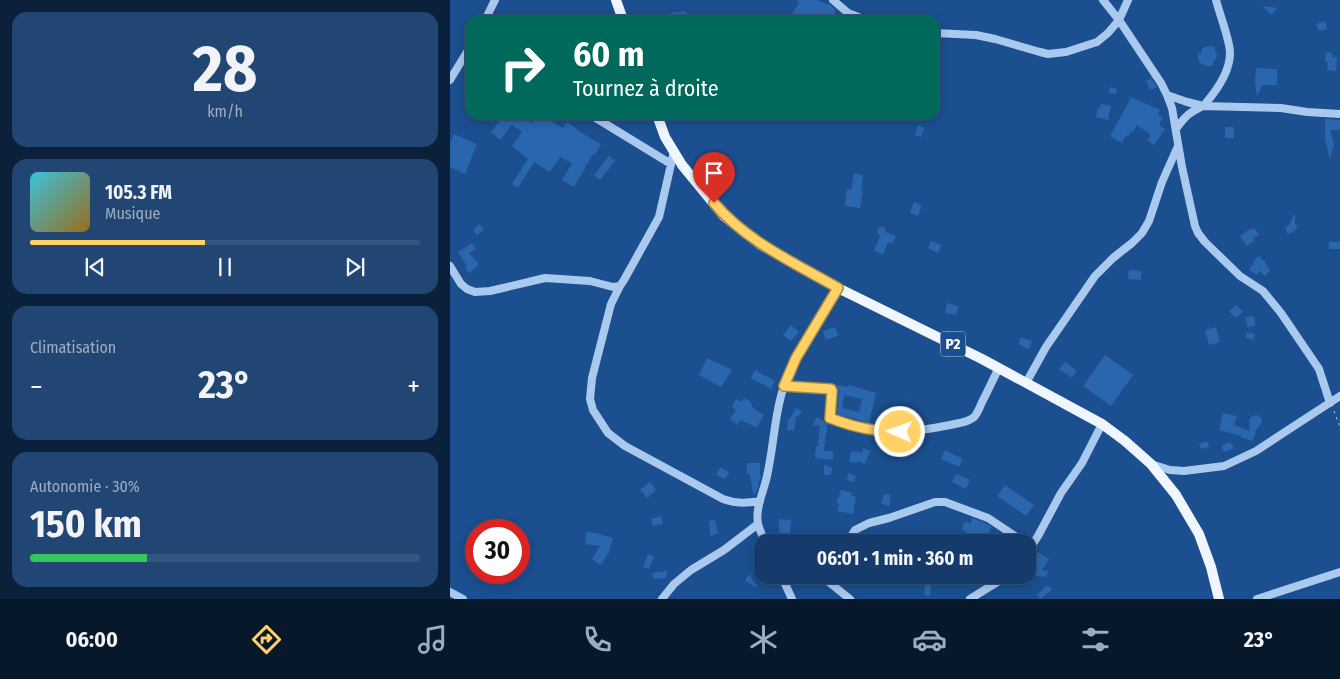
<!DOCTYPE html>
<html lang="fr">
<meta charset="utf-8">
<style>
body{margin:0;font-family:"Fira Sans Condensed",sans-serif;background:#214673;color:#f1f3f6;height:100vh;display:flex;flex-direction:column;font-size:19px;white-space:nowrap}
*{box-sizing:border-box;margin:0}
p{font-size:16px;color:#9dadc1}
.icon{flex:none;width:28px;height:28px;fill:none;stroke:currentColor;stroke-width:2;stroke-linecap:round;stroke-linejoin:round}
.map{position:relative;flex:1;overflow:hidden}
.sheet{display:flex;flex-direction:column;gap:12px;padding:12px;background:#0b203b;width:450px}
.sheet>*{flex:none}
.hud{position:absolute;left:15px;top:15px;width:475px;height:105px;border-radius:15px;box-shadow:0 2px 12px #0003,0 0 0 1px #33557e;background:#00695c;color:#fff;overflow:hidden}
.speed{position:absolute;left:15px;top:519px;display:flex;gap:10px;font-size:25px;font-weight:700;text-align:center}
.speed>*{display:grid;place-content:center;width:65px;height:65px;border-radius:50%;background:#143b6b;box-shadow:0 2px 12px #0003,0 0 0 1px #33557e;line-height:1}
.speed .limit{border:8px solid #d22;background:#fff;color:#111}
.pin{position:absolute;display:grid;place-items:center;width:42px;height:42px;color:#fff;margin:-51px -21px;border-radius:50% 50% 50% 0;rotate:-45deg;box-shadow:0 0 5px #0007}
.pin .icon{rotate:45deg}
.me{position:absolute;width:55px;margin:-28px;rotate:272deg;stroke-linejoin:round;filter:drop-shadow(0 0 4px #0008)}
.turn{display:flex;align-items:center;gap:18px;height:105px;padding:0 25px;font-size:22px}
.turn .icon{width:65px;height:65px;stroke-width:2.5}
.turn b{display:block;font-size:35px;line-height:42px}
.big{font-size:38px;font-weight:700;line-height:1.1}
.sheet .tile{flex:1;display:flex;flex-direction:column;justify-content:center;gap:8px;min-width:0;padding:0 18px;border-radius:15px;background:#214673}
.sheet .dial{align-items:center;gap:0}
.dial b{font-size:65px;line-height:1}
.song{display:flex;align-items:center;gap:15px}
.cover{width:60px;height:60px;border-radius:8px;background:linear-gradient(135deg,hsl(190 70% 55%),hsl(40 70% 35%))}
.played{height:5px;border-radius:2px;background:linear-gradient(90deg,#ffd166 45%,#33557e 45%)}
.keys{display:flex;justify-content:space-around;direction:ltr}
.heat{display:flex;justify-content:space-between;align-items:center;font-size:28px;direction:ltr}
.charge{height:8px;border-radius:4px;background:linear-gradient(90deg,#34c759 30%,#33557e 0)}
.trip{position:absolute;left:304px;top:534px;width:282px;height:50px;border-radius:15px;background:#143b6b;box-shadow:0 2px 12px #0003,0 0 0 1px #33557e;font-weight:700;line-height:50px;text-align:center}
.tabs{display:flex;height:80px;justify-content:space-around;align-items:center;background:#08182b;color:#9dadc1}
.tabs .icon{width:35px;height:35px}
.tabs .current{color:#ffd166}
.tabs b{font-size:22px;color:#f1f3f6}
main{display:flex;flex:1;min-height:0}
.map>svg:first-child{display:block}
.building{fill:#2a66ad;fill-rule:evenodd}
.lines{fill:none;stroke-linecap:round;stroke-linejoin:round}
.path{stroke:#a9c9ee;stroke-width:1;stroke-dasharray:2.5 4;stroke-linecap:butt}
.minor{stroke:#a9c9ee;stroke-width:8}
.major{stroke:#f0f6ff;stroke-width:10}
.route-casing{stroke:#a68842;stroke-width:12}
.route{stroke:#ffd166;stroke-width:9}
.labels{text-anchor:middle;stroke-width:5;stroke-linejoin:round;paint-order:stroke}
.shield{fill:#1b4f8f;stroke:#bbcadd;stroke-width:1}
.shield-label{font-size:15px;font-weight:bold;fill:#fff}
</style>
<main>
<section class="sheet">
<div class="tile dial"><b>28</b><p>km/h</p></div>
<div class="tile">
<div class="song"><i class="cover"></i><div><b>105.3 FM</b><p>Musique</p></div></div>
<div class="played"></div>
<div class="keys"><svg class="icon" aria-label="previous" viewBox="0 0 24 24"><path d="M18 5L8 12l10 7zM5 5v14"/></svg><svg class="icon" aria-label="pause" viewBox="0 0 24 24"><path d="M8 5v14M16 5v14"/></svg><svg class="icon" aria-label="next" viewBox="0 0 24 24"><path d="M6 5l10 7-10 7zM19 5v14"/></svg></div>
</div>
<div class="tile"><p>Climatisation</p>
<div class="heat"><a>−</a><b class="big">23°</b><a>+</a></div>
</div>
<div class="tile"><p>Autonomie · 30%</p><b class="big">150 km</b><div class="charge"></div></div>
</section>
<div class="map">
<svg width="890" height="599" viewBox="0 0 890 599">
<rect width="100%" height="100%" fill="#1b4f8f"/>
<!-- building -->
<path class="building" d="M 346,0 L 367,0 L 378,5 L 379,4 L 386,10 L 383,20 L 338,20 L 349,3 Z
M 812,6 L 827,8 L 821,15 Z
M 236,11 L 237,20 L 221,20 L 220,13 Z
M 875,21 L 877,29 L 869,31 L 866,24 Z
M 758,46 L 765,47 L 765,52 L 767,51 L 766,60 L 763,62 L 763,66 L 756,66 L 749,62 L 748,59 L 748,53 L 752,53 L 752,48 Z
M 876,52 L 882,53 L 882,57 L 887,57 L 886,71 L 877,70 L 878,62 L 875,62 Z
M 806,68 L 827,69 L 827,85 L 813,85 L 807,96 L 805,84 Z
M 701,79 L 707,87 L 700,90 L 696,81 Z
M 660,87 L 667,89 L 666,94 L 658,93 Z
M 681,97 L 710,110 L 708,115 L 713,118 L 709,125 L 715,129 L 704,145 L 697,140 L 701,135 L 687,125 L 683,132 L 681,131 L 679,136 L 676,135 L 672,143 L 660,136 L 676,107 Z
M 651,104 L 661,106 L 658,120 L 646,117 L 648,108 L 650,108 Z
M 54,115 L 70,115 L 82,123 L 87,115 L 100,115 L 98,119 L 113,128 L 117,122 L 138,137 L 151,144 L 145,155 L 143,154 L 124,187 L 112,180 L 122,163 L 110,157 L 100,172 L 84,162 L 68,188 L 62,184 L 78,159 L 62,146 L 72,132 L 62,125 L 50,140 L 41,132 Z
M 875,119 L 890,120 L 890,130 L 880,130 L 884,145 L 880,159 L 875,139 Z
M 468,125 L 474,128 L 471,137 L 465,135 Z
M 775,127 L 784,127 L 784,138 L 775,138 Z
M 4,134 L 27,144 L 15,174 L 0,167 L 0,143 Z
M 159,156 L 165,161 L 150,180 L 144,175 Z
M 404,173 L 413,175 L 411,191 L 413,192 L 410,208 L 395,206 L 397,189 L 401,190 Z
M 464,202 L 472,205 L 468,216 L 460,213 Z
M 845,213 L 845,224 L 848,227 L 843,232 L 838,234 L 835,227 L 839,225 Z
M 29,224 L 34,229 L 27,235 L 23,230 Z
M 429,227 L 434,227 L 436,232 L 446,236 L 442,244 L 438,242 L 433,255 L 424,250 L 430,236 L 427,231 Z
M 805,228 L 809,235 L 803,238 L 805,240 L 797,246 L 790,236 L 798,230 Z
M 481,241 L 491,245 L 488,253 L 478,248 Z
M 879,242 L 890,242 L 890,249 L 879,249 Z
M 22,243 L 26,249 L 19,253 L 29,264 L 20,273 L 15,268 L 17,266 L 8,252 Z
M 810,256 L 812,261 L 814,260 L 820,270 L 815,276 L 809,271 L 807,275 L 799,270 L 805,260 L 804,259 Z
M 679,270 L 691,271 L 691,280 L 678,279 Z
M 497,303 L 508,306 L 506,315 L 495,313 Z
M 787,305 L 793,312 L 785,318 L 779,311 Z
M 804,316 L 805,326 L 797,327 L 796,317 Z
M 341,325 L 349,332 L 341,341 L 333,335 Z
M 385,327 L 388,336 L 376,340 L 373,331 Z
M 766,327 L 770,342 L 759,345 L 755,330 Z
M 797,332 L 805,334 L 803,340 L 795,337 Z
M 571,337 L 582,341 L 579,349 L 568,344 Z
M 655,355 L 683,375 L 661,406 L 633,386 Z
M 257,358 L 282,370 L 271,387 L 249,375 Z
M 615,362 L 627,371 L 622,378 L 609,369 Z
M 305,370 L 325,381 L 321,389 L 301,378 Z
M 387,385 L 398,387 L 399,385 L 426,393 L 419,423 L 387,414 L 389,391 ZM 394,395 L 412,399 L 409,412 L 392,408 Z
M 294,398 L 301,402 L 302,407 L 314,415 L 307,428 L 291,420 L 287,425 L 280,419 L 286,410 L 282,407 L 286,399 L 291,402 Z
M 346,408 L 352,411 L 348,417 L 346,415 L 344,431 L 337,430 L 338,419 L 340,419 Z
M 773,413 L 787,416 L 784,425 L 800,431 L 799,421 L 801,417 L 806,415 L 810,417 L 812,419 L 811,424 L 807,428 L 802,443 L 802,441 L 790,437 L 792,436 L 769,430 Z
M 367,417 L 379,425 L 377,425 L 377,432 L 376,432 L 374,451 L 383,451 L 383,460 L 365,458 L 366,446 L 368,446 L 370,425 L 362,426 Z
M 440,437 L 451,437 L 451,444 L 466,444 L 465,451 L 444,450 L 445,439 L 440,439 Z
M 755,442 L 758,442 L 759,447 L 751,449 L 749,444 Z
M 780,442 L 784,448 L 774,452 L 771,446 Z
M 413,448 L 420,451 L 415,464 L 408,461 L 407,463 L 399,462 L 401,451 L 412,453 Z
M 495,450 L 513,459 L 509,467 L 491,459 Z
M 297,463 L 310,463 L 310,475 L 311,476 L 306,493 L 303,494 L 300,474 L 297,474 Z
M 374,465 L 382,468 L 381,475 L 374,475 Z
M 270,467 L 279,472 L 275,479 L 266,475 Z
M 398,473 L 406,476 L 404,482 L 397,480 Z
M 506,474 L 520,480 L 516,489 L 502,482 Z
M 200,482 L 206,490 L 197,498 L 190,490 Z
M 555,485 L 584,505 L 576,516 L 547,496 Z
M 391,490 L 402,493 L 402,496 L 406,497 L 403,514 L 387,511 L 389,504 L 386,503 L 388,497 L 389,497 Z
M 434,494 L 441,495 L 439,506 L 431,504 Z
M 211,516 L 213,524 L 203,526 L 201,519 Z
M 522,518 L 535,523 L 542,527 L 536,537 L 550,539 L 550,542 L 532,542 L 511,529 L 516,521 L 521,524 Z
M 329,519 L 341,520 L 340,534 L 329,533 Z
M 265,520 L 268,533 L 260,536 L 259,521 Z
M 136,532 L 146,533 L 163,538 L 159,552 L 151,565 L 142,559 L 150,546 L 135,544 Z
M 588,552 L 599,559 L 592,570 L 598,571 L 596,577 L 584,575 L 587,559 L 585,558 Z
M 198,554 L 204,557 L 199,569 L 193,567 Z
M 217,571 L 216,578 L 204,579 L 202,573 Z
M 299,574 L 308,588 L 295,581 Z
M 409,575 L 424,575 L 418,582 Z
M 475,584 L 481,584 L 480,596 L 474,595 Z
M 597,585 L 602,589 L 591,599 L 587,595 Z"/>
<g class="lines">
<!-- path -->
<path class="path" d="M 884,411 L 890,427"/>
<!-- minor -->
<path class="minor" d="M 383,0 L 398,13 L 416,20
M 653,0 L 669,20 L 711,83 L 717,95 L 722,108 L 732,167 L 745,226 L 748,233 L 755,242 L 790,276 L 813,291 L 831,313 L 869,369 L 880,403
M 35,20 L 45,0
M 485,33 L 526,35 L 545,39 L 590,52 L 598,54 L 616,52 L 647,42 L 658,33 L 669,20 L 678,0
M 0,80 L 20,47
M 717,95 L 737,102 L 753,106 L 831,108 L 857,112 L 890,114
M 141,115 L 221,164
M 726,129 C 731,122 735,116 742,112 C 746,109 751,108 755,104 C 768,89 784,66 779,45 C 776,30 770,15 766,0
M 0,266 L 11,284 L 17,289 L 25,292 L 40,291 L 95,278 L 140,281 L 163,287 L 170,286 L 174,280 L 209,217 L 224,151
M 170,286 L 161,304 L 142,378 L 140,399 L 143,410 L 158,433 L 175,446 L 273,499 C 286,504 297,503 310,501
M 576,383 L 596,347 L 645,276 L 663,258 L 682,243 L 692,233 L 699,221 L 712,182 L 728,146
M 334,386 L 381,389 L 383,391 L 381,418 C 422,435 457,434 500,425 C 508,423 520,422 525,416 C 528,412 530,407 532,402 C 538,391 543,379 549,368
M 701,464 L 720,470 L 734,471 L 774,466 L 806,451 L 890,396
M 400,538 L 405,530 L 419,523 L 439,518 L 485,502 L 495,502 L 538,518 L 574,542
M 315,542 C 313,537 310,531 308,524 C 305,508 314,491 317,476 C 323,450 324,422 331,396 C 341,357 368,322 388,288
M 578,551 L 588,536 L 611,493 L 632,463 L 652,424
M 331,575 L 342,599
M 370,575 L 400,599
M 0,592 L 13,599
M 212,599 L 224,584 L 241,570 L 274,550 L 308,524
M 520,599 L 549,581 L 556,575
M 807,599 L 890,572"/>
<!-- major -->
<path class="major" d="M 166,0 L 173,20
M 207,115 L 215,137 L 232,165 L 274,216 L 311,245 L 388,288 L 532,359 L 652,424 L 675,441 L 701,464 L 726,495 L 749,534 L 761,567 L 769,599"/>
</g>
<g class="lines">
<defs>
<path id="route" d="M 264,203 C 297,242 345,263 388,288 L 346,358 L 334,386 L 381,389 L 382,391 L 380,418 C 406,428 423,431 450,432"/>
</defs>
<!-- route casing -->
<use href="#route" class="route-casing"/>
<!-- route -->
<use href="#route" class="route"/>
</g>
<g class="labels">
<!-- shield labels -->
<rect class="shield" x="490.5" y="331.5" width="25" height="25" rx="4"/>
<g class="shield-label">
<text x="503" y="349">P2</text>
</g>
</g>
</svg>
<div class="speed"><div class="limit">30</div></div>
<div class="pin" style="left:264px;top:203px;background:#d93025"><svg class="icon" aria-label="arrive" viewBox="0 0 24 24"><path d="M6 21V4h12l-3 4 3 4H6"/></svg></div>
<svg class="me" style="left:450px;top:432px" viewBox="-20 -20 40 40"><circle r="17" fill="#ffd166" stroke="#fff" stroke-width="3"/><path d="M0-11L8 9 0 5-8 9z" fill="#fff"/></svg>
<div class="trip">06:01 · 1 min · 360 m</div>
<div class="hud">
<div class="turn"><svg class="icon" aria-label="right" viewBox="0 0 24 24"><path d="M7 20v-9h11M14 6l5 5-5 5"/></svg><div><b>60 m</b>Tournez à droite</div></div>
</div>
</div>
</main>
<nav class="tabs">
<b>06:00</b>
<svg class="icon current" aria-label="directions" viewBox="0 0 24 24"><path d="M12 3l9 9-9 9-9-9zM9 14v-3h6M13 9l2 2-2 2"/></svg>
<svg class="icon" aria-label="music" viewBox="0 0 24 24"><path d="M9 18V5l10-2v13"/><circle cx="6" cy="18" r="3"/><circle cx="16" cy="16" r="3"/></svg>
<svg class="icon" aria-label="phone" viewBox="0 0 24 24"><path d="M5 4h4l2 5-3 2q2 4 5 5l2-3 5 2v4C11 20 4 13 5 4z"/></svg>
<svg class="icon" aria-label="climate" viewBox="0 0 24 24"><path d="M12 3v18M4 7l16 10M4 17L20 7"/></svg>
<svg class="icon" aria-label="car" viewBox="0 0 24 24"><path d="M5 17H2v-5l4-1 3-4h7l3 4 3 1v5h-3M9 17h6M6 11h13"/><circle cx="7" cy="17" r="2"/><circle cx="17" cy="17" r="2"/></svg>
<svg class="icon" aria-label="filters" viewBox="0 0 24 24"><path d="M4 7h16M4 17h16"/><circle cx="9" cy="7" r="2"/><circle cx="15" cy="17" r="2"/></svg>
<b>23°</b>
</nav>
